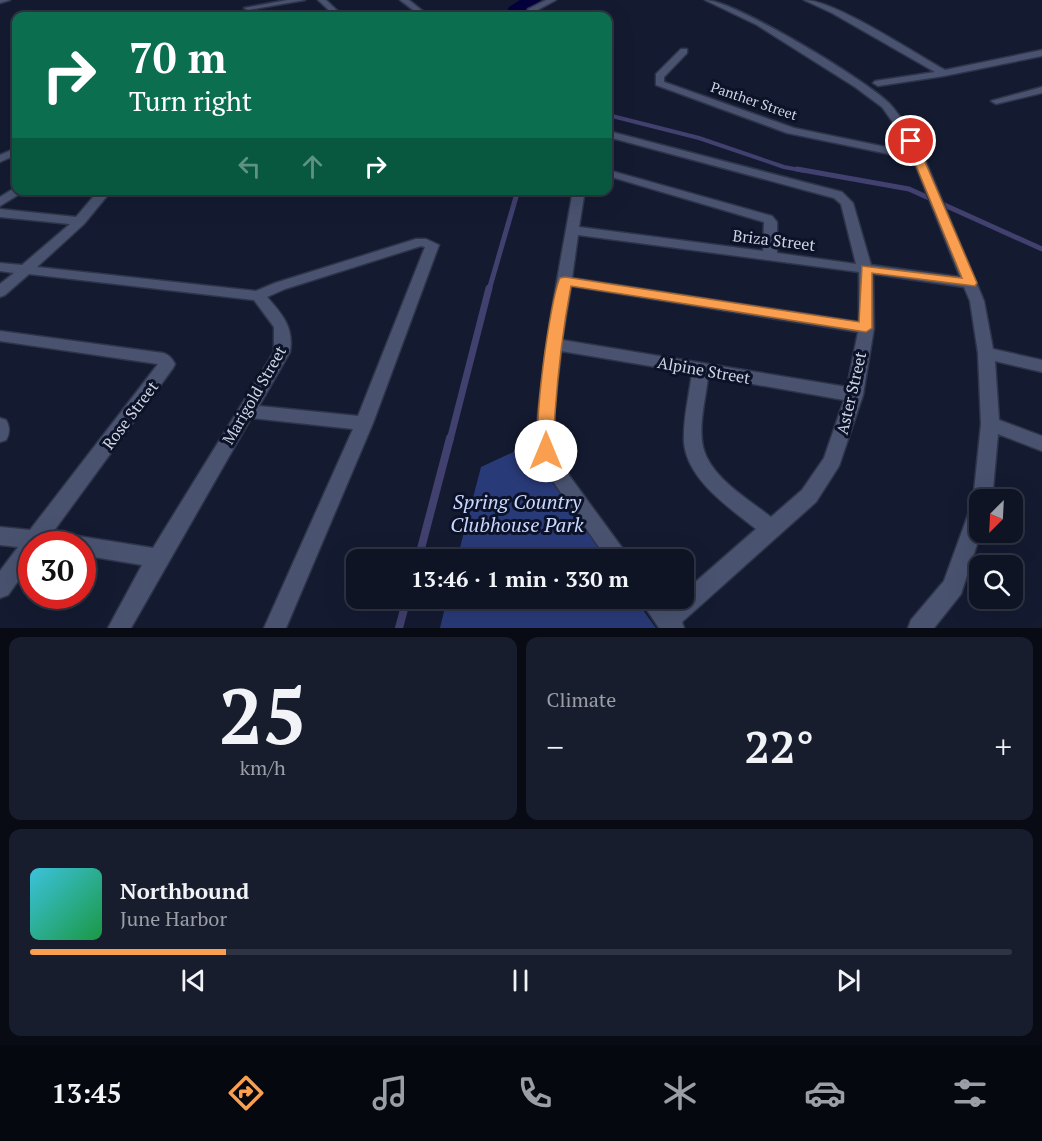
<!DOCTYPE html>
<meta charset="utf-8">
<style>
body{margin:0;font-family:"PT Serif",serif;background:#181d2d;color:#f1f3f6;height:100vh;display:flex;flex-direction:column;font-size:22px;white-space:nowrap}
*{box-sizing:border-box;margin:0}
p{font-size:20px;color:#9b9ea7}
.icon{flex:none;width:33px;height:33px;fill:none;stroke:currentColor;stroke-width:2;stroke-linecap:round;stroke-linejoin:round}
.map{position:relative;height:628px;overflow:hidden}
.drawer{display:flex;flex-direction:column;gap:9px;padding:9px;background:#080b14;flex:1}
.drawer>*{flex:none}
.top-card{position:absolute;left:12px;top:12px;width:600px;height:183px;border-radius:12px;box-shadow:0 6px 24px #0002,0 0 0 2px #2f3342;background:#0b6e4f;color:#fff;overflow:hidden}
.needle{width:39px;rotate:204deg}
.tools{position:absolute;left:969px;top:489px;display:grid;gap:12px}
.tools a{display:grid;place-items:center;width:54px;height:54px;border-radius:12px;background:#0f1425;box-shadow:0 6px 24px #0002,0 0 0 2px #2f3342;font-size:30px}
.speed{position:absolute;left:18px;top:531px;display:flex;gap:12px;font-size:30px;font-weight:700;text-align:center}
.speed>*{display:grid;place-content:center;width:78px;height:78px;border-radius:50%;background:#0f1425;box-shadow:0 6px 24px #0002,0 0 0 2px #2f3342;line-height:1}
.speed .limit{border:9px solid #d22;background:#fff;color:#111}
.pin{position:absolute;display:grid;place-items:center;width:51px;height:51px;color:#fff;margin:-26px;border:3px solid #fff;border-radius:50%;box-shadow:0 2px 6px #0007}
.me{position:absolute;width:66px;margin:-33px;rotate:0deg;stroke-linejoin:round;filter:drop-shadow(0 0 4px #0008)}
.turn{display:flex;align-items:center;gap:21px;height:126px;padding:0 18px;font-size:27px}
.turn .icon{width:78px;height:78px;stroke-width:2.5}
.turn b{display:block;font-size:42px;line-height:51px}
.lanes{display:flex;align-items:center;height:57px;padding:0 18px;background:#0003;justify-content:center;gap:30px;direction:ltr}
.lanes .off{opacity:.35}
.big{font-size:45px;font-weight:700;line-height:1.1}
.drawer .widget{flex:1;display:flex;flex-direction:column;justify-content:center;gap:9px;min-width:0;padding:0 21px;border-radius:12px;background:#181d2d}
.drawer .dial{align-items:center;gap:0}
.dial b{font-size:78px;line-height:1}
.song{display:flex;align-items:center;gap:18px}
.cover{width:72px;height:72px;border-radius:9px;background:linear-gradient(135deg,hsl(190 70% 55%),hsl(140 70% 35%))}
.played{height:6px;border-radius:3px;background:linear-gradient(90deg,#fa9f4f 20%,#2f3342 20%)}
.keys{display:flex;justify-content:space-around;direction:ltr}
.heat{display:flex;justify-content:space-between;align-items:center;font-size:33px;direction:ltr}
.drawer .tiles{flex:1;display:grid;gap:9px;grid-template-columns:1fr 1fr}
.widget:last-child{grid-column:span 2}
.trip{position:absolute;left:346px;top:549px;width:348px;height:60px;border-radius:12px;background:#0f1425;box-shadow:0 6px 24px #0002,0 0 0 2px #2f3342;font-weight:700;line-height:60px;text-align:center}
.dock{display:flex;height:96px;justify-content:space-around;align-items:center;background:#06080f;color:#9b9ea7}
.dock .icon{width:42px;height:42px}
.dock .selected{color:#fa9f4f}
.dock b{font-size:27px;color:#f1f3f6}
.map>svg:first-child{display:block}
.green{fill:#293a78}
.lines{fill:none;stroke-linecap:round;stroke-linejoin:round}
.stream-far3{stroke:#41406f;stroke-width:4}
.stream-far2{stroke:#41406f;stroke-width:5}
.stream-far1{stroke:#41406f;stroke-width:7}
.stream{stroke:#41406f;stroke-width:8}
.river{fill:#04003d;fill-rule:evenodd}
.minor-casing{stroke:#2e354a;stroke-width:3}
.minor{fill:#495370;fill-rule:evenodd}
.route{fill:#fa9f4f;stroke:#a26733;stroke-width:1.5}
.labels{text-anchor:middle;stroke-width:6;stroke-linejoin:round;paint-order:stroke}
.far-street-label{font-size:14px;fill:#cfd4e4;stroke:#0c1227}
.street-label{font-size:16px;fill:#cfd4e4;stroke:#0c1227}
.near-park-label{font-size:20px;font-style:italic;fill:#c9d8ff;stroke:#0c1227}
</style>
<div class="map">
<svg width="1042" height="628" viewBox="0 0 1042 628">
<rect width="100%" height="100%" fill="#141b31"/>
<!-- green -->
<path class="green" d="M 526,446 L 607,559 L 457,559 L 481,467 Z
M 447,599 L 635,599 L 656,628 L 440,628 Z"/>
<g class="lines">
<!-- stream-far3 -->
<path class="stream-far3" d="M 608,115 L 699,138 L 784,167 L 805,171"/>
<!-- stream-far2 -->
<path class="stream-far2" d="M 797,169 L 909,189 L 1042,249
M 489,290 L 518,190"/>
<!-- stream-far1 -->
<path class="stream-far1" d="M 450,440 L 489,288"/>
<!-- stream -->
<path class="stream" d="M 418,560 L 450,438
M 399,628 L 407,598"/>
<!-- river -->
<path class="river" d="M 520,0 L 541,0 L 523,16 L 505,16 L 509,7 Z"/>
<defs>
<path id="minor" d="M 0,0 L 10,0 L 0,3 Z
M 287,0 L 305,0 L 248,10 L 244,8 Z
M 318,0 L 326,0 L 343,16 L 335,16 Z
M 400,0 L 409,0 L 429,16 L 421,16 Z
M 546,0 L 556,0 L 534,12 L 531,16 L 525,16 L 528,9 Z
M 705,0 C 734,0 866,80 889,103 C 903,118 914,139 924,157 L 984,301 L 993,349 L 1042,360 L 1042,372 L 995,361 L 999,420 L 1042,436 L 1042,451 L 998,434 L 992,500 L 980,500 L 980,532 L 981,532 L 961,594 L 934,628 L 908,628 L 911,620 L 944,581 L 973,501 L 981,424 L 978,353 L 970,301 L 964,287 L 873,274 L 874,328 L 863,395 L 839,466 L 816,502 L 682,622 L 684,628 L 659,628 L 639,598 L 664,598 L 669,605 L 676,598 L 684,598 L 684,592 L 756,529 C 730,508 687,480 684,442 C 683,419 689,396 692,373 L 561,351 C 558,386 547,430 560,463 L 631,560 L 608,560 L 543,467 C 532,439 539,410 542,381 C 549,317 562,254 573,190 L 585,190 L 579,227 L 763,251 L 764,222 L 608,176 L 608,170 L 772,216 L 777,222 L 777,253 L 856,264 L 841,204 L 834,198 L 608,137 L 608,131 L 842,192 L 853,203 L 871,265 L 960,277 L 913,159 L 787,133 L 656,85 L 656,74 L 681,49 L 687,49 L 687,53 L 664,77 L 664,82 L 794,128 L 910,152 L 906,141 L 882,107 L 855,87 L 757,25 ZM 578,235 L 859,272 L 859,322 L 572,278 ZM 571,286 L 858,332 L 847,387 L 562,340 ZM 708,376 L 844,400 L 824,458 L 802,490 L 771,517 C 748,499 710,477 703,447 C 698,425 706,398 708,376 Z
M 804,0 C 835,0 914,53 945,70 L 1042,50 L 1042,56 L 944,76 L 878,86 L 873,83 L 875,81 L 935,72 L 832,13 Z
M 1042,87 L 1042,93 L 996,104 L 991,101 Z
M 16,148 L 16,155 L 0,162 L 0,155 Z
M 16,187 L 16,190 L 26,190 L 0,206 L 0,197 Z
M 99,190 L 112,190 L 84,224 L 37,267 L 256,291 L 275,283 L 416,239 L 426,239 L 439,245 L 373,423 L 286,628 L 264,628 L 353,429 L 251,418 L 131,628 L 108,628 L 142,565 L 82,555 L 82,544 L 32,544 L 32,562 L 8,595 L 0,598 L 0,571 L 18,547 L 0,545 L 0,527 L 30,530 L 158,364 L 0,341 L 0,331 L 163,353 C 169,355 172,358 175,364 L 173,368 L 53,532 L 153,548 L 274,352 L 274,327 L 254,300 L 29,274 L 5,295 L 0,297 L 0,284 L 14,273 L 0,271 L 0,263 L 22,265 L 70,224 L 0,217 L 0,209 L 76,217 ZM 421,246 L 425,247 L 358,416 L 259,406 L 290,352 C 294,328 283,315 267,297 L 285,289 Z
M 0,418 L 6,420 C 10,427 10,433 6,440 L 0,442 Z"/>
</defs>
<!-- minor casing -->
<use href="#minor" class="minor-casing"/>
<!-- minor -->
<use href="#minor" class="minor"/>
</g>
<!-- route -->
<path class="route" d="M 911,138 L 916,141 L 977,283 L 975,286 L 872,273 L 872,328 L 866,332 L 571,286 C 563,328 558,371 555,414 C 554,425 556,447 552,455 L 546,457 L 540,455 C 531,437 550,298 560,278 L 565,277 L 859,322 L 862,266 L 962,278 L 906,141 Z"/>
<g class="labels">
<!-- far-street labels -->
<g class="far-street-label">
<text transform="translate(754 101) rotate(19)" y="5">Panther Street</text>
</g>
<!-- street labels -->
<g class="street-label">
<text transform="translate(774 240) rotate(7)" y="6">Briza Street</text>
<text transform="translate(704 370) rotate(10)" y="6">Alpine Street</text>
<text transform="translate(851 393) rotate(-77)" y="6">Aster Street</text>
<text transform="translate(254 395) rotate(-60)" y="6">Marigold Street</text>
<text transform="translate(130 415) rotate(-53)" y="6">Rose Street</text>
</g>
<!-- near-park labels -->
<g class="near-park-label">
<text x="517" y="509">Spring Country<tspan x="517" dy="23">Clubhouse Park</tspan></text>
</g>
</g>
</svg>
<div class="tools">
<a><svg class="needle" viewBox="-14 -14 28 28"><path d="M0-13l5 13h-10z" fill="#e53935"/><path d="M0 13l5-13h-10z" fill="#9b9ea7"/></svg></a>
<a><svg class="icon" aria-label="search" viewBox="0 0 24 24"><circle cx="10" cy="10" r="6"/><path d="M15 15l6 6"/></svg></a>
</div>
<div class="speed"><div class="limit">30</div></div>
<div class="pin" style="left:911px;top:141px;background:#d93025"><svg class="icon" aria-label="arrive" viewBox="0 0 24 24"><path d="M6 21V4h12l-3 4 3 4H6"/></svg></div>
<svg class="me" style="left:546px;top:451px" viewBox="-20 -20 40 40"><circle r="19" fill="#fff"/><path d="M0-13L10 11 0 6-10 11z" fill="#fa9f4f"/></svg>
<div class="trip">13:46 · 1 min · 330 m</div>
<div class="top-card">
<div class="turn"><svg class="icon" aria-label="right" viewBox="0 0 24 24"><path d="M7 20v-9h11M14 6l5 5-5 5"/></svg><div><b>70 m</b>Turn right</div></div>
<div class="lanes"><svg class="icon off" aria-label="left" viewBox="0 0 24 24"><path d="M17 20v-9H6M10 6l-5 5 5 5"/></svg><svg class="icon off" aria-label="ahead" viewBox="0 0 24 24"><path d="M12 20V5M6 11l6-6 6 6"/></svg><svg class="icon" aria-label="right" viewBox="0 0 24 24"><path d="M7 20v-9h11M14 6l5 5-5 5"/></svg></div>
</div>
</div>
<section class="drawer">
<div class="tiles">
<div class="widget dial"><b>25</b><p>km/h</p></div>
<div class="widget"><p>Climate</p>
<div class="heat"><a>−</a><b class="big">22°</b><a>+</a></div>
</div>
<div class="widget">
<div class="song"><i class="cover"></i><div><b>Northbound</b><p>June Harbor</p></div></div>
<div class="played"></div>
<div class="keys"><svg class="icon" aria-label="previous" viewBox="0 0 24 24"><path d="M18 5L8 12l10 7zM5 5v14"/></svg><svg class="icon" aria-label="pause" viewBox="0 0 24 24"><path d="M8 5v14M16 5v14"/></svg><svg class="icon" aria-label="next" viewBox="0 0 24 24"><path d="M6 5l10 7-10 7zM19 5v14"/></svg></div>
</div>
</div>
</section>
<nav class="dock">
<b>13:45</b>
<svg class="icon selected" aria-label="directions" viewBox="0 0 24 24"><path d="M12 3l9 9-9 9-9-9zM9 14v-3h6M13 9l2 2-2 2"/></svg>
<svg class="icon" aria-label="music" viewBox="0 0 24 24"><path d="M9 18V5l10-2v13"/><circle cx="6" cy="18" r="3"/><circle cx="16" cy="16" r="3"/></svg>
<svg class="icon" aria-label="phone" viewBox="0 0 24 24"><path d="M5 4h4l2 5-3 2q2 4 5 5l2-3 5 2v4C11 20 4 13 5 4z"/></svg>
<svg class="icon" aria-label="climate" viewBox="0 0 24 24"><path d="M12 3v18M4 7l16 10M4 17L20 7"/></svg>
<svg class="icon" aria-label="car" viewBox="0 0 24 24"><path d="M5 17H2v-5l4-1 3-4h7l3 4 3 1v5h-3M9 17h6M6 11h13"/><circle cx="7" cy="17" r="2"/><circle cx="17" cy="17" r="2"/></svg>
<svg class="icon" aria-label="filters" viewBox="0 0 24 24"><path d="M4 7h16M4 17h16"/><circle cx="9" cy="7" r="2"/><circle cx="15" cy="17" r="2"/></svg>
</nav>
